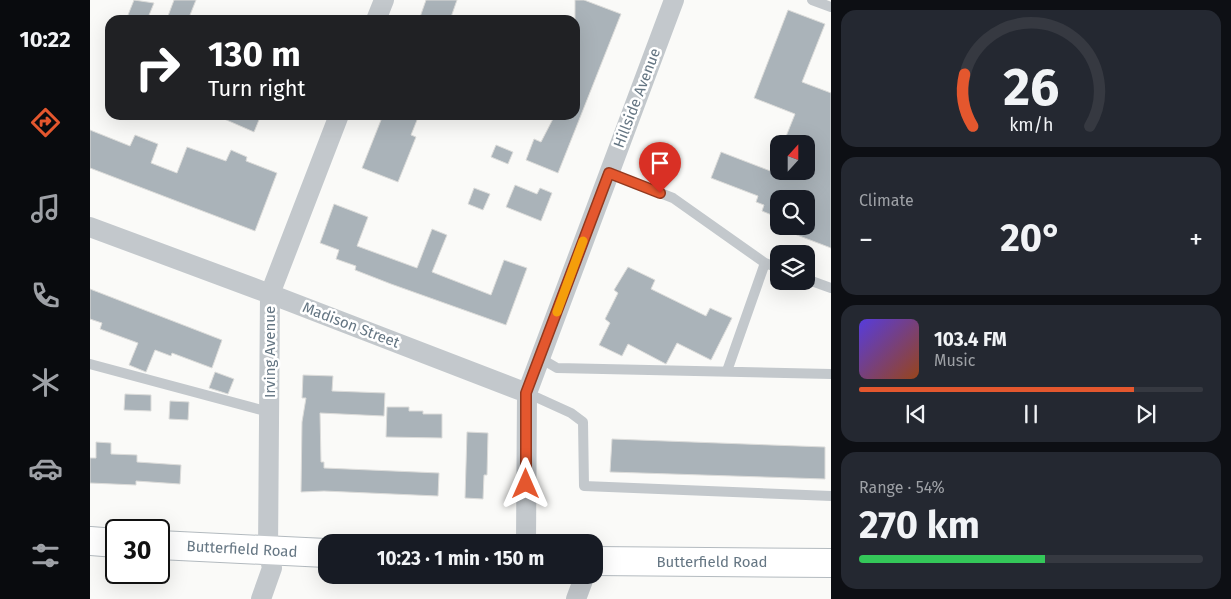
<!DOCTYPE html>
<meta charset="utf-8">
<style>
body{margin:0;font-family:"Fira Sans",sans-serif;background:#242831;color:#f1f3f6;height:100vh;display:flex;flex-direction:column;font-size:19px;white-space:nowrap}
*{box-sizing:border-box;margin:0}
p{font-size:16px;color:#9ea1a6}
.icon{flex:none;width:28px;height:28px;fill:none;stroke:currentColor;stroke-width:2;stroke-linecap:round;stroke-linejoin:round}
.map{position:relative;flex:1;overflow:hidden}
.drawer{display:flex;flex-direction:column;gap:10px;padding:10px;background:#0d0f14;width:400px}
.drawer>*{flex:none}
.hud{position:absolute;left:15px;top:15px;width:475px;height:105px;border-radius:15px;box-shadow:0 5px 20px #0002;background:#202124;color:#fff;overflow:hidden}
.needle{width:32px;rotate:21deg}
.buttons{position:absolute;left:680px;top:135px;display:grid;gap:10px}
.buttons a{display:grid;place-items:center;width:45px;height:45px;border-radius:10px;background:#171b24;box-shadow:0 5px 20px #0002;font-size:25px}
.speed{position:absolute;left:15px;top:519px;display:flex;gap:10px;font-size:25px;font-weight:700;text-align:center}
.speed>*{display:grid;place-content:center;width:65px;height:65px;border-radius:50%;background:#171b24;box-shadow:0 5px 20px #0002;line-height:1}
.speed .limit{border:2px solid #111;border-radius:8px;background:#fff;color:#111}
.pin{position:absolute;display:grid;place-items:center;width:42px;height:42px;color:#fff;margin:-51px -21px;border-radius:50% 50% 50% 0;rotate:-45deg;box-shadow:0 0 5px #0007}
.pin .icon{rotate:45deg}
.me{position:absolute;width:55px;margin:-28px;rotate:0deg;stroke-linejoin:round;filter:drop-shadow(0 0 4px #0008)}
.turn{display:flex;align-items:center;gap:18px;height:105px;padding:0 20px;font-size:22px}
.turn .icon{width:65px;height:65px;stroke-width:2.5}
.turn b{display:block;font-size:35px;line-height:42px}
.big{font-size:38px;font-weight:700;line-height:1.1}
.drawer .card{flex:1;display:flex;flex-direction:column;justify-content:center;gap:8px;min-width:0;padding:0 18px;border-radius:15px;background:#242831}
.drawer .dial{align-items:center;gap:0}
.dial svg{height:130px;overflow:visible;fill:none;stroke:#363941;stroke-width:7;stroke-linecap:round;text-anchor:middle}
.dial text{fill:#f1f3f6;stroke:none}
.song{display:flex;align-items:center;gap:15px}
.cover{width:60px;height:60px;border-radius:8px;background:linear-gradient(135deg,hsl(250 70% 55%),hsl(20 70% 35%))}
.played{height:5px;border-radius:2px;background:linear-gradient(90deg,#e4572e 80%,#363941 80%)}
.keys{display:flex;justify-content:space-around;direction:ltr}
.heat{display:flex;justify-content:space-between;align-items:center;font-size:28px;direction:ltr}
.charge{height:8px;border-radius:4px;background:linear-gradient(90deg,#34c759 54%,#363941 0)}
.trip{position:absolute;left:228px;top:534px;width:285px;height:50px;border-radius:15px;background:#171b24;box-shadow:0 5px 20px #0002;font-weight:700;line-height:50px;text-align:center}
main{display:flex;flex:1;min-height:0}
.tab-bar{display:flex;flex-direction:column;width:90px;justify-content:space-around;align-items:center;background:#090b0e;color:#9ea1a6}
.tab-bar .icon{width:35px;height:35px}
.tab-bar .active{color:#e4572e}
.tab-bar b{font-size:22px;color:#f1f3f6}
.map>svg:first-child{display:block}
.building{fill:#aab3b9;stroke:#dcdcda}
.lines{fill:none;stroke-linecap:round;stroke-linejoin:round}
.secondary-casing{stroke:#b3babf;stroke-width:30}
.lane{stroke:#c3c8cc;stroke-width:10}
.street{stroke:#c3c8cc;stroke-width:20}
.secondary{stroke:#fff;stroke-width:28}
.route-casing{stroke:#94391e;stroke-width:12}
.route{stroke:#e4572e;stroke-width:9}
.slow{stroke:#f59e0b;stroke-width:9}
.labels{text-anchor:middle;stroke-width:5;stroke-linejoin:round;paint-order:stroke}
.street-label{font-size:15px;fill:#657683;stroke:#fff}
</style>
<main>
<nav class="tab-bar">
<b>10:22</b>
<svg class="icon active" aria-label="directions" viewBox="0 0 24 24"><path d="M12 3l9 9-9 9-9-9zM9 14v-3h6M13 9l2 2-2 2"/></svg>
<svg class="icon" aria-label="music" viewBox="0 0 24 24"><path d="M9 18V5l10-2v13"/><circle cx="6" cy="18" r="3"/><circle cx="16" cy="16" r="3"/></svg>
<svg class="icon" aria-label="phone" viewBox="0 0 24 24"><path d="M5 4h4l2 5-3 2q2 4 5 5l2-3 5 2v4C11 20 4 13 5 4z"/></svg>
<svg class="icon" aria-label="climate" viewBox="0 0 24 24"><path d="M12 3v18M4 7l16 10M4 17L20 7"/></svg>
<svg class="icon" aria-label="car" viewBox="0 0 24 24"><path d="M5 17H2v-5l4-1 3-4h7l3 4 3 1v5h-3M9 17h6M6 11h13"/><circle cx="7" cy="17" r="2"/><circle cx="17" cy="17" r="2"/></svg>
<svg class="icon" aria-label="filters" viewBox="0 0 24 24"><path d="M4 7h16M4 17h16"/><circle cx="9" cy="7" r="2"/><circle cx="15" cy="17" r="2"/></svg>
</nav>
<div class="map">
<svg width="741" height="599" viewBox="0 0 741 599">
<rect width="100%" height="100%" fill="#fafaf8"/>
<!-- building -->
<path class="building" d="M 44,0 L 64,3 L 57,20 L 38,15 Z
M 84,0 L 106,0 L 98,20 L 88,20 L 78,16 Z
M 336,0 L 367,0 L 360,20 L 329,20 Z
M 485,0 L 494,0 L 531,14 L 468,173 L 436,160 L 444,139 L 451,142 L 465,115 L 485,115 Z
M 698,10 L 735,24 L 712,82 L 741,93 L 741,248 L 686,227 L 716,226 L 716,199 L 689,199 L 689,218 L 672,211 L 674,205 L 666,202 L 668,196 L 621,178 L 631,152 L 683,172 L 688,169 L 716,171 L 716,144 L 693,144 L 705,114 L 664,98 Z
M 125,115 L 171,115 L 164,132 Z
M 293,115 L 329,115 L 321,135 L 326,137 L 308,182 L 272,168 Z
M 0,130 L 40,146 L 45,135 L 68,144 L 61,163 L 87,173 L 97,147 L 136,161 L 141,150 L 157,157 L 156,161 L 187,173 L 165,231 L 0,168 Z
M 406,145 L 423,152 L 418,164 L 401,157 Z
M 425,185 L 447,194 L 450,188 L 462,193 L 451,221 L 416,207 Z
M 384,188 L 400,194 L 393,210 L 378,204 Z
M 244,204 L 278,217 L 267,246 L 327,268 L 342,229 L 357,235 L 342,272 L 401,295 L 414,260 L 437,268 L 416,325 L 301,284 L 265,270 L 266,266 L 246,259 L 249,250 L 230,243 Z
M 538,267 L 565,280 L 561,289 L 616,316 L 620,308 L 642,318 L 621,360 L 587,343 L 576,364 L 538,344 L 532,356 L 509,345 L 520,323 L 515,319 L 528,293 L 524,290 Z
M 0,289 L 132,340 L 122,368 L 82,353 L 81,356 L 65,350 L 56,372 L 39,365 L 48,343 L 10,329 L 12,323 L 0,319 Z
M 125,372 L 144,379 L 138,394 L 119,388 Z
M 213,375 L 243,376 L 242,391 L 295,393 L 294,416 L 230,413 L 231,462 L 234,462 L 234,468 L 349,473 L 348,496 L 234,491 L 211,492 L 212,422 L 216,398 L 212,398 Z
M 35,394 L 61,395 L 61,411 L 34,410 Z
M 80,401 L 99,402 L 98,420 L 79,419 Z
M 297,407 L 319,407 L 319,411 L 333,411 L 333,414 L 352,414 L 352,438 L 296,437 Z
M 377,432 L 398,433 L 397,475 L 394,475 L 393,499 L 375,498 Z
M 522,439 L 735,447 L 735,479 L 520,472 Z
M 6,442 L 21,443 L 21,454 L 47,455 L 47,462 L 91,465 L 90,484 L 46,481 L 46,485 L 0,483 L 0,458 L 6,458 Z"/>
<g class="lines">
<defs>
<path id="secondary" d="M 0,541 L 26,543
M 69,545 L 236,553
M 504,561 L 741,563"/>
</defs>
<!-- secondary casing -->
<use href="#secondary" class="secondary-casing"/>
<!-- lane -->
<path class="lane" d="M 722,0 L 741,7
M 519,173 L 583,198 L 675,263 L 689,268
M 716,279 L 741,288
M 450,358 L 467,368 L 741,374
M 0,364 L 179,412
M 637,371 L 675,263
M 437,393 L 481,413 L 493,422 L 494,486 L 741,496"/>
<!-- street -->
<path class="street" d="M 286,20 L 294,0
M 0,227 L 180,294 L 437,393
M 436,542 L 437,393 L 584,0
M 171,599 L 182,568 L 178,551 L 180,294 L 249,115
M 486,599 L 495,575"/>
<!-- secondary -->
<use href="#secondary" class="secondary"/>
</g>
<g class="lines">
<defs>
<path id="route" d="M 436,484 L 436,393 L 519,173 L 570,193"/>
</defs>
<!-- route casing -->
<use href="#route" class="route-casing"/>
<!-- route -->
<use href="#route" class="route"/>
<!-- slow -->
<path class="slow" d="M 467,312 L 493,241"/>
</g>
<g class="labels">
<!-- street labels -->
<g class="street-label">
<text transform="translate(547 98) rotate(-69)" y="5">Hillside Avenue</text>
<text transform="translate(261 325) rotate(21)" y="5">Madison Street</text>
<text transform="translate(180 352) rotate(-90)" y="5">Irving Avenue</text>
<text transform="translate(152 549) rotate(3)" y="5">Butterfield Road</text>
<text x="622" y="567">Butterfield Road</text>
</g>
</g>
</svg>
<div class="buttons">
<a><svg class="needle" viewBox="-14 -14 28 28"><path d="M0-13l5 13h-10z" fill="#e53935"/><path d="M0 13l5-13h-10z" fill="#9ea1a6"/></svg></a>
<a><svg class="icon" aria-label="search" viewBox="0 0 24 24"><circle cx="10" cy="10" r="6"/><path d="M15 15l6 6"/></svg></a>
<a><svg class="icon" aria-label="layers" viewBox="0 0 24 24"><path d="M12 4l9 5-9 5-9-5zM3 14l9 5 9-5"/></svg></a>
</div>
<div class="speed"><div class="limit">30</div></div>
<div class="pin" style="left:570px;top:193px;background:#d93025"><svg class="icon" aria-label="arrive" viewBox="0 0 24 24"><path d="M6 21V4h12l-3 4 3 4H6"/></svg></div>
<svg class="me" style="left:436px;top:484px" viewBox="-20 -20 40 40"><path d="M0-17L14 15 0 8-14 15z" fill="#e4572e" stroke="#fff" stroke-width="4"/></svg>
<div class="trip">10:23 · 1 min · 150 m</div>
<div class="hud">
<div class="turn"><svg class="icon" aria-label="right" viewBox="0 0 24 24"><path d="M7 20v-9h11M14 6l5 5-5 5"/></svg><div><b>130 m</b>Turn right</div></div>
</div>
</div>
<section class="drawer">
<div class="card dial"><svg viewBox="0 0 100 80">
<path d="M14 69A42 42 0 1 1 86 69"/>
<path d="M14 69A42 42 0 0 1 9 37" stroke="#e4572e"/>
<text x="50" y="56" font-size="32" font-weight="700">26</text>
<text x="50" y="72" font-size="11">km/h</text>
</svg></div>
<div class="card"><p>Climate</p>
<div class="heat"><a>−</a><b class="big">20°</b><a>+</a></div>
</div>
<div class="card">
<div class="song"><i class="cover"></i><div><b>103.4 FM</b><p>Music</p></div></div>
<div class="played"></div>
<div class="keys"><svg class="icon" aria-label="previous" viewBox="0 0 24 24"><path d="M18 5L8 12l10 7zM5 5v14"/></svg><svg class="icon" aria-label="pause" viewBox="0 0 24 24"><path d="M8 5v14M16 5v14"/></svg><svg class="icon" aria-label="next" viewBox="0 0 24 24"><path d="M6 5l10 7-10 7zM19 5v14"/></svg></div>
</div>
<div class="card"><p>Range · 54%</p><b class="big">270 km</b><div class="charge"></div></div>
</section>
</main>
